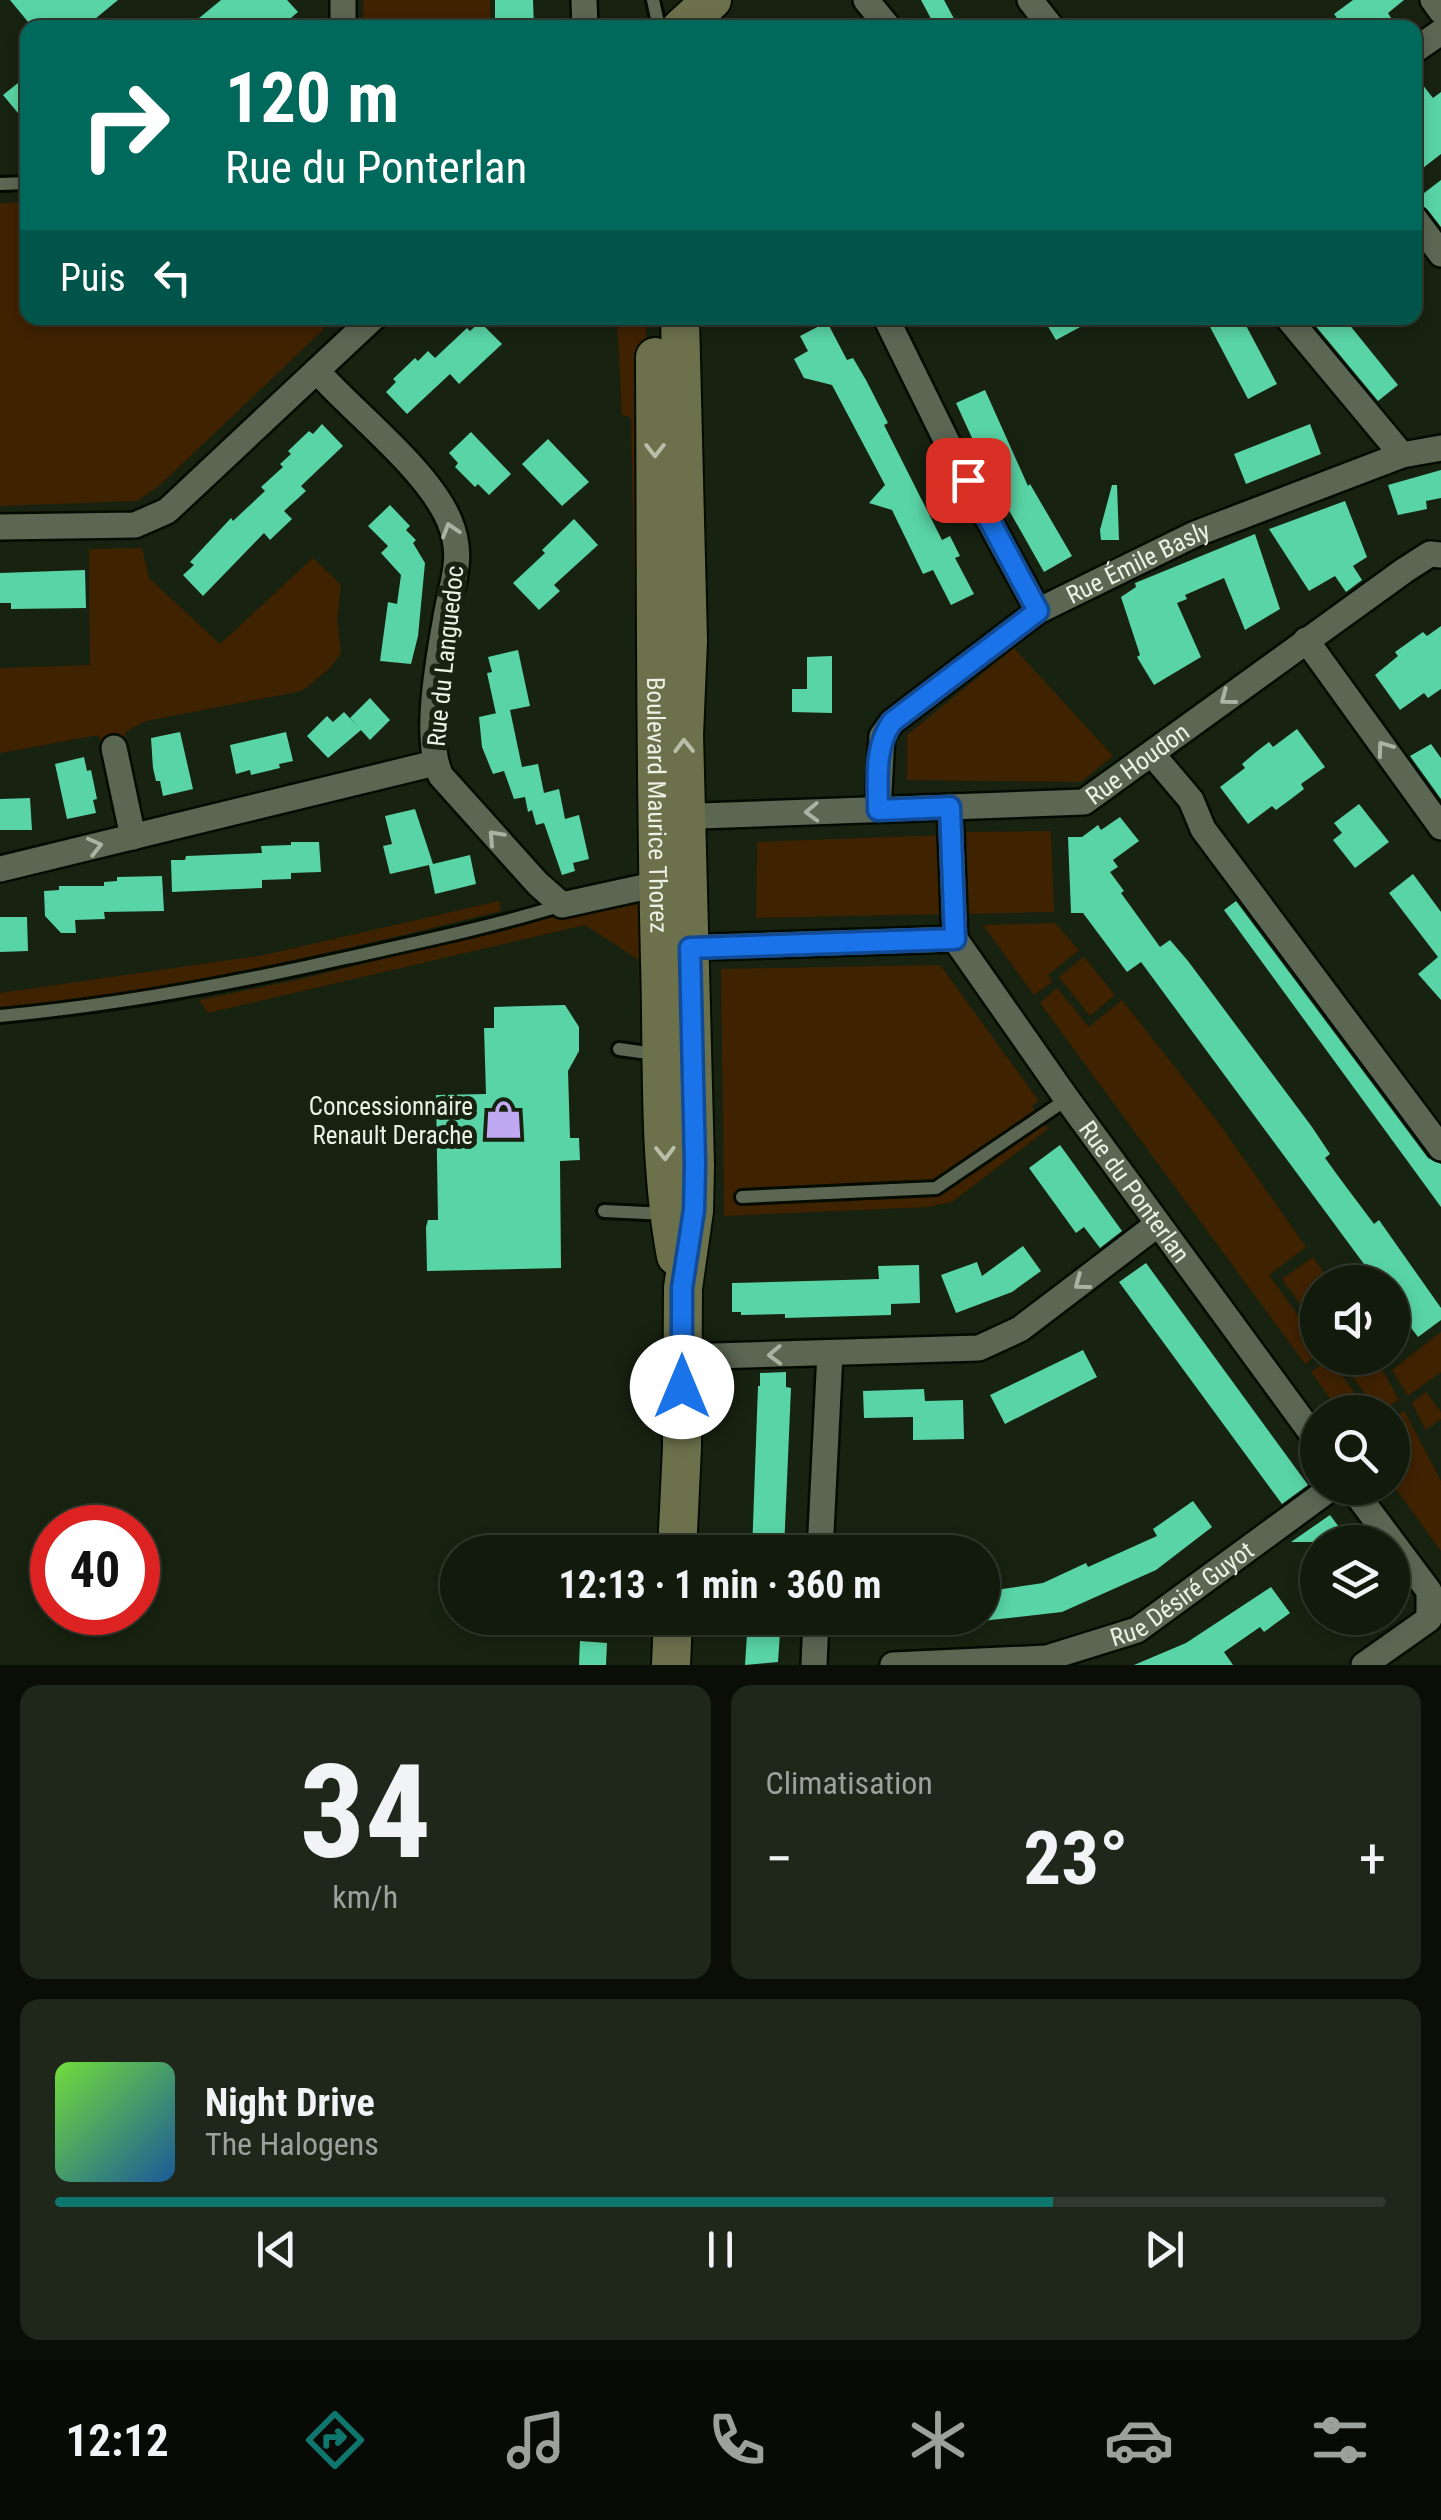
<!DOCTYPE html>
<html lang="fr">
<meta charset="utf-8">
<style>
body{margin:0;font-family:"Roboto Condensed",sans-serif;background:#1f271a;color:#f1f3f6;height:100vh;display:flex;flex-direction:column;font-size:38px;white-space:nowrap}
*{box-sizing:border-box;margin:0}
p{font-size:32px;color:#9ca19d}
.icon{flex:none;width:55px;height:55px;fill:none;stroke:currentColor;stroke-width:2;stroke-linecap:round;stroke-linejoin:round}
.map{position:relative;height:1665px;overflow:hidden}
.drawer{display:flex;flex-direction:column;gap:20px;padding:20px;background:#0a0e07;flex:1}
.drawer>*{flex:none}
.hud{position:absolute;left:20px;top:20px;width:1402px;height:305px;border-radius:20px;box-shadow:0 5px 15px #0003,0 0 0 2px #31382d;background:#00695c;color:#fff;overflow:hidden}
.fabs{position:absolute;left:1300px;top:1265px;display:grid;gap:20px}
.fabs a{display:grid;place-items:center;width:110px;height:110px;border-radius:50%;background:#121a0c;box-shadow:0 5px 15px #0003,0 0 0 2px #31382d;font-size:50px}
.speed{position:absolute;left:30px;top:1505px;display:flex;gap:20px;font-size:50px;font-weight:700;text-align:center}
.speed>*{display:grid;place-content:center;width:130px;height:130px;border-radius:50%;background:#121a0c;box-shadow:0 5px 15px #0003,0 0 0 2px #31382d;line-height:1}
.speed .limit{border:15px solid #d22;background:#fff;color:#111}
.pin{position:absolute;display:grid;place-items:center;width:85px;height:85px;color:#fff;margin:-42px;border-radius:20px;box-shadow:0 5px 15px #0006}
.me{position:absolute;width:110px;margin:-55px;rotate:0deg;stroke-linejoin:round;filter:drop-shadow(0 0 8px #0008)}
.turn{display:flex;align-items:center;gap:35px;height:210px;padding:0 40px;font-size:45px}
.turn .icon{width:130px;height:130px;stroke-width:2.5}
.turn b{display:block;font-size:70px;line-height:85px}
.then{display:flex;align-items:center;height:95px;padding:0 40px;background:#0003;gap:20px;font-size:38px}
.big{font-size:75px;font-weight:700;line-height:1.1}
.drawer .widget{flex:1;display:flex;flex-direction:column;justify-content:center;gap:15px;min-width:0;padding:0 35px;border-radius:20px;background:#1f271a}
.drawer .dial{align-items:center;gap:0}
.dial b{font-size:130px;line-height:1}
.song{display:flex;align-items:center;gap:30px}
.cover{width:120px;height:120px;border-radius:15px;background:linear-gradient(135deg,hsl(100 70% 55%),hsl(210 70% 35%))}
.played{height:10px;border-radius:5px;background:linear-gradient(90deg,#0f766e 75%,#31382d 75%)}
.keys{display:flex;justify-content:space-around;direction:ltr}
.heat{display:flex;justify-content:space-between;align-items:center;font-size:55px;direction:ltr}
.drawer .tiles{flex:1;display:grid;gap:20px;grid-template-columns:1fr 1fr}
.widget:last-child{grid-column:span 2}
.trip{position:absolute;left:440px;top:1535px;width:560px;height:100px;border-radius:50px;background:#121a0c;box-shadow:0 5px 15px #0003,0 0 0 2px #31382d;font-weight:700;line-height:100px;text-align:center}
.dock{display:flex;height:160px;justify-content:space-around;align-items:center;background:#070a05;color:#9ca19d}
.dock .icon{width:70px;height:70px}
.dock .active{color:#0f766e}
.dock b{font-size:45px;color:#f1f3f6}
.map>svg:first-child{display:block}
.green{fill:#3f2200}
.building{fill:#59d4a6}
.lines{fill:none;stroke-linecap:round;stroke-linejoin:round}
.lane-casing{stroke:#040b01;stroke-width:18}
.street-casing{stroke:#040b01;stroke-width:30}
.secondary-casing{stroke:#040b01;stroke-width:42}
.lane{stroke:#5b6753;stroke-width:12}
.street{stroke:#5b6753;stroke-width:25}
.secondary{stroke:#6c714c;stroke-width:38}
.oneway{stroke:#b8bea8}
.oneway2{stroke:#aab3a3}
.route-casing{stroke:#114b97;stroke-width:25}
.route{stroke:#1a73e8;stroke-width:18}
.labels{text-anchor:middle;stroke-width:10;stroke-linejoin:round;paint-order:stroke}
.street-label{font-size:25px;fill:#eaf1e5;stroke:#182210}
.poi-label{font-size:25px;fill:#eaf1e5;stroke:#182210;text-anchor:end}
</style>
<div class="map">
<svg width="1441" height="1665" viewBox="0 0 1441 1665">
<rect width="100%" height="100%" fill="#182210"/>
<!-- green -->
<path class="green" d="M 363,0 L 490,0 L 491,27 L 363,27 Z
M 27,202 L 28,318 L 325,318 L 323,330 L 160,485 L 137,501 L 0,506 L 0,203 Z
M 617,318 L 646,318 L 646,729 L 637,730 L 631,417 L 622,415 Z
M 142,548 L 149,578 L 220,644 L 313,558 L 341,585 L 337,619 L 341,653 L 329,669 L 302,691 L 146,721 L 125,732 L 125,747 L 102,752 L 99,735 L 0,753 L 0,668 L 90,665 L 89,549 Z
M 1014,648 L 1113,756 L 1081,782 L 907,780 L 907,735 Z
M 1051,831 L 1054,912 L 965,914 L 965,832 Z
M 943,835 L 945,914 L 756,918 L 757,842 Z
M 636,897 L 651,908 L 654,1014 L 640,1028 L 639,960 L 585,925 L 208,1013 L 199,1000 L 301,979 Z
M 499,901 L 501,911 C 335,952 171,992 0,1008 L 0,993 L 264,955 Z
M 1055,923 L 1079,950 L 1048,975 L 1052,982 L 1034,995 L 983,925 Z
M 1084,957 L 1115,995 L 1090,1016 L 1059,977 Z
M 940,965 L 1039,1101 L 1032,1106 L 1048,1129 L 952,1202 L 928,1207 L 724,1216 L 721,969 Z
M 1057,988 L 1089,1027 L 1122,1000 L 1218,1122 L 1306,1247 L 1269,1275 L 1317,1342 L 1317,1355 L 1305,1364 L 1040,1003 Z
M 1313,1257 L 1330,1282 L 1318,1282 L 1317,1328 L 1282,1279 Z
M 1441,1332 L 1441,1372 L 1408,1396 L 1392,1370 Z
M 1329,1358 L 1369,1412 L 1340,1412 L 1311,1372 Z
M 1339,1358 L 1376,1358 L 1399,1400 L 1378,1412 Z
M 1426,1392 L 1441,1412 L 1441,1419 L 1426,1430 L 1412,1403 Z
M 1404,1410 L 1441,1481 L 1441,1551 L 1393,1485 L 1393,1419 Z"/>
<!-- building -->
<path class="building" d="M 10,0 L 118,0 L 84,28 L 33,28 Z
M 221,0 L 287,0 L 298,12 L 279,28 L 187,28 Z
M 495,0 L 533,0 L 534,28 L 495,28 Z
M 921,0 L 944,0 L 959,28 L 936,28 Z
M 1353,0 L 1404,0 L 1388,13 L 1397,28 L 1344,28 L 1334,14 Z
M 28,75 L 28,125 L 3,95 Z
M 1415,75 L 1433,98 L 1441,92 L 1441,154 L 1423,168 L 1415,157 Z
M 1441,180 L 1441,227 L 1427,209 L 1415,200 Z
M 1043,318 L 1097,318 L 1056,340 Z
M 1223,318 L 1242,318 L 1277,384 L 1248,399 L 1209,325 Z
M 1309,318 L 1344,318 L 1398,385 L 1378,401 Z
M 480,322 L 502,344 L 459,384 L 450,374 L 407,414 L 386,392 L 396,382 L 393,379 L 415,358 L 418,361 L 428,351 L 435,358 L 467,328 L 470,331 Z
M 827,322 L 847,360 L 853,358 L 866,380 L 888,423 L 884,425 L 942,540 L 950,536 L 960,556 L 955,558 L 974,594 L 951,605 L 933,570 L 923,574 L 892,510 L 869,503 L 885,485 L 832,385 L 804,378 L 794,359 L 808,351 L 800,336 Z
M 985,390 L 1028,486 L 1030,484 L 1072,556 L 1044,572 L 989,475 L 956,403 Z
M 322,424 L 343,446 L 301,486 L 306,491 L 284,511 L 292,519 L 270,540 L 264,533 L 203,596 L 183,575 L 194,565 L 190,562 L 231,518 L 233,521 L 265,491 L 261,487 L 283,467 L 280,464 L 291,454 L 288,451 L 309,431 L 313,434 Z
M 1310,424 L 1321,454 L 1246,484 L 1234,454 Z
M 471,432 L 511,474 L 489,495 L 478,484 L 475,487 L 455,467 L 458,463 L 449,453 Z
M 548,439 L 589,482 L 562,506 L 522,464 Z
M 1441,470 L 1441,498 L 1426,501 L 1427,509 L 1398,515 L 1388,485 Z
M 1112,485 L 1117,485 L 1119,540 L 1101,540 L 1100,530 Z
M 1345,501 L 1367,557 L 1353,566 L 1362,580 L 1346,592 L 1335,576 L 1309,591 L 1269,529 Z
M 390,505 L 410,526 L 406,530 L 416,540 L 413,543 L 425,563 L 418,636 L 411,664 L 380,661 L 388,602 L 397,604 L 401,575 L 381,553 L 388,546 L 368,526 Z
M 574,519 L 598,545 L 554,585 L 560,591 L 539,610 L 513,583 L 545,553 L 542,550 Z
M 1255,534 L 1280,609 L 1245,630 L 1224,578 L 1185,595 L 1187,599 L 1177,603 L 1201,657 L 1154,685 L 1137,657 L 1140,655 L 1121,597 L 1136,587 L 1135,583 Z
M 85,570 L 86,608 L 11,609 L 11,603 L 0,603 L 0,573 Z
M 1441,626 L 1441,689 L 1428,698 L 1424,693 L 1400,710 L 1375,675 L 1398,656 L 1395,652 L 1423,632 L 1427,636 Z
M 518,650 L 530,706 L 510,710 L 522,767 L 538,764 L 544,793 L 559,789 L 565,819 L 579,815 L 589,859 L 573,863 L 575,871 L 562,875 L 544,823 L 536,825 L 532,810 L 528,812 L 525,797 L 514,799 L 504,771 L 493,774 L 482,747 L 479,717 L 506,711 L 496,714 L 487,673 L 492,672 L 488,657 Z
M 832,656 L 832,713 L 792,712 L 792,689 L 807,689 L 807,657 Z
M 370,698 L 390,720 L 370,740 L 350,718 Z
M 344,712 L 361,730 L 328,758 L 307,736 L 327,716 L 333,722 Z
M 1297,729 L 1325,767 L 1301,784 L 1304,789 L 1291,799 L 1276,810 L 1272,806 L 1248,824 L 1220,787 L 1245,768 L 1242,764 L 1256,752 L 1269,742 L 1273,747 Z
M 180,732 L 193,789 L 163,796 L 160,781 L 156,781 L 153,768 L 151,738 Z
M 286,732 L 293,761 L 279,764 L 280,768 L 251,775 L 250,770 L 236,774 L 230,745 Z
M 1431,744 L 1441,758 L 1441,799 L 1410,756 Z
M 84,757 L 87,771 L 91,770 L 97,799 L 93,800 L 96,813 L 67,819 L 55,764 Z
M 30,798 L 32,830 L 0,830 L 0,799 Z
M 1359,804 L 1389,842 L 1355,868 L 1333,840 L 1342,833 L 1334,823 Z
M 415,809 L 433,864 L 470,855 L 476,884 L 435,894 L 429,865 L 390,874 L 383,846 L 392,844 L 385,816 Z
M 1120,817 L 1139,841 L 1113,860 L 1118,867 L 1110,872 L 1124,891 L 1121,893 L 1160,947 L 1170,940 L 1188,961 L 1312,1127 L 1330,1154 L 1325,1158 L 1341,1180 L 1374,1224 L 1379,1220 L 1441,1308 L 1441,1320 L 1418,1337 L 1392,1303 L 1392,1282 L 1378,1282 L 1375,1279 L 1141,962 L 1127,972 L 1083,913 L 1071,913 L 1068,837 L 1082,837 L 1098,825 L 1101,830 Z
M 291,842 L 319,842 L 321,872 L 291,873 L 291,879 L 262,880 L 262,888 L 172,892 L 171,860 L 185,860 L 186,856 L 262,853 L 261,846 L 291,845 Z
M 1413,874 L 1441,912 L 1441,1000 L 1418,974 L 1438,957 L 1389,893 Z
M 162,876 L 164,911 L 104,912 L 105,919 L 75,920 L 76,933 L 61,933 L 45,916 L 44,891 L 59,890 L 59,886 L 104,886 L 104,882 L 117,881 L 117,877 Z
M 1236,901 L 1428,1158 L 1441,1164 L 1441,1207 L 1224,910 Z
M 0,917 L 27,917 L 28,951 L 0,952 Z
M 565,1005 L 579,1027 L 579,1051 L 568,1071 L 570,1138 L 579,1138 L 580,1160 L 560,1161 L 561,1268 L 427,1271 L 426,1227 L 428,1220 L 438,1220 L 436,1095 L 486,1094 L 484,1028 L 494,1028 L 494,1007 Z
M 1060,1145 L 1122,1231 L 1100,1248 L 1084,1227 L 1076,1233 L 1029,1168 Z
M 1023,1246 L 1041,1271 L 1012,1292 L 956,1313 L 941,1275 L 977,1262 L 982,1276 Z
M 1146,1263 L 1308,1485 L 1282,1504 L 1119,1282 Z
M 919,1265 L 920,1303 L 891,1304 L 891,1315 L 785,1318 L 785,1314 L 741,1315 L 741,1312 L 732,1312 L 732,1283 L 879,1279 L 878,1266 Z
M 1083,1350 L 1097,1377 L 1005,1424 L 990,1395 Z
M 786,1372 L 786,1387 L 791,1388 L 784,1550 L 752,1552 L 758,1386 L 760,1386 L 760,1373 Z
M 924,1389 L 925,1401 L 963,1400 L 964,1439 L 913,1440 L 913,1417 L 864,1418 L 863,1391 Z
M 1193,1501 L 1212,1527 L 1156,1570 L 1062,1612 L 982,1621 L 982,1592 L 1043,1583 L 1086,1563 L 1088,1567 L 1157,1536 L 1153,1529 Z
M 1330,1515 L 1350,1542 L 1291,1542 Z
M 1271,1587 L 1290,1613 L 1264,1632 L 1260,1627 L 1224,1652 L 1233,1665 L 1134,1665 L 1186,1643 Z
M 748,1618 L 781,1618 L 778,1662 L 745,1665 Z
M 580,1641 L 607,1643 L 606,1665 L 579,1665 Z"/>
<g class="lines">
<defs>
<path id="lane" d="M 653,0 L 659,28
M 0,184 L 28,183
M 0,1016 C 118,1005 231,984 346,958 C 418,942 491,927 562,905
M 619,1049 L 655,1054
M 742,1197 L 936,1188 L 1067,1099
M 604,1211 L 667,1214"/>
<g id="street">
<path d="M 343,0 L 343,28"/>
<path d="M 584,0 L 585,28"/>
<path d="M 866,0 L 889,28"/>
<path d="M 1030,0 L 1052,28"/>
<path d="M 1433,0 L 1441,11"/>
<path d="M 1415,50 L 1441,32"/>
<path d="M 1415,219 L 1441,254"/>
<path d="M 886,318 L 950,448 L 1038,611"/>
<path d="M 1288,318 L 1402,455"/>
<path d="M 317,371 C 355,414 427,469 449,520 C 465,557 452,581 446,617 C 439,657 423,740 441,776 L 538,884 L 562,905 L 658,884"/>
<path d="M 0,527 L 135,525 L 167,511 L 373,318"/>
<path d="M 1306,640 L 1441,827"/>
<path d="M 114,748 L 133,837"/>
<path d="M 1152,754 L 1191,800 L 1203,829 L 1441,1148"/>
<path id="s1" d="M 950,807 L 955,939 L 1067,1099 L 1318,1442"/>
<path id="s2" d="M 878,809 L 882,736 L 892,722 L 1038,611 L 1195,534 L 1402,455 L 1441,448"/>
<path id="s3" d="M 672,817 L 1084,802 L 1405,570 L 1430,554 L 1441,555"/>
<path d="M 0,869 L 435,763"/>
<path d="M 675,948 L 955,939"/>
<path d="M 682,1357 L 979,1348 L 1020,1329 L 1158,1224"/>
<path d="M 1352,1488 L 1429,1591 L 1429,1619 L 1364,1665"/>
<path d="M 820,1552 L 830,1353"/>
<path d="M 814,1665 L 816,1618"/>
<path id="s4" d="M 893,1665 L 1047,1658 L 1137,1630 L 1331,1488"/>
</g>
<g id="secondary">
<path d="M 681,28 L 712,0"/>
<path id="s5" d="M 655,357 C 656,558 655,759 660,960 C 663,1058 658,1160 676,1256"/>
<path d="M 677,1552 L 682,1447 L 683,1288 L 694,1211 L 695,1165 L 684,735 L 688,641 L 680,318"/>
<path d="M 671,1665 L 673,1618"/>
</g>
</defs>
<!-- lane casing -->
<use href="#lane" class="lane-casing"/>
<!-- street casing -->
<use href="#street" class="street-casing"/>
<!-- secondary casing -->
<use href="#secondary" class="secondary-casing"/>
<!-- lane -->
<use href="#lane" class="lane"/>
<!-- street -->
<use href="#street" class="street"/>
<!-- secondary -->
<use href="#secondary" class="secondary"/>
</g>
<!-- one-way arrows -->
<defs><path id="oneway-chevron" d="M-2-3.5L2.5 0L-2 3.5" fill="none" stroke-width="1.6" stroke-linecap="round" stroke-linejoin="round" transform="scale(2.5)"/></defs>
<g class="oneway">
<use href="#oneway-chevron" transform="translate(655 450) rotate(90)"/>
<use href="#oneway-chevron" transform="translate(684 746) rotate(-91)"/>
<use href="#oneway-chevron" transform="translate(665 1153) rotate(89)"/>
</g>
<g class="oneway2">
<use href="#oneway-chevron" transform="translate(450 530) rotate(-107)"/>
<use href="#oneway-chevron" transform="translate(1227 698) rotate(143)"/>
<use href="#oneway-chevron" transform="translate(1384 748) rotate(-126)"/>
<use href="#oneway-chevron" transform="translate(812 812) rotate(178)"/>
<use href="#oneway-chevron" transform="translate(495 837) rotate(-133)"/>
<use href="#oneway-chevron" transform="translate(95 846) rotate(-14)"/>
<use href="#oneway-chevron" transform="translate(1081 1283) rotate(143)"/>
<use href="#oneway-chevron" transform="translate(775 1355) rotate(178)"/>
</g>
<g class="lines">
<defs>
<path id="route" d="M 682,1387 L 682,1288 L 694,1210 L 695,1165 L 690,948 L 955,939 L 950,807 L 878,810 C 878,780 874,747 892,722 L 1038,611 L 968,480"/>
</defs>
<!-- route casing -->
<use href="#route" class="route-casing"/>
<!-- route -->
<use href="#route" class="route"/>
</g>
<!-- icons -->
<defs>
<symbol id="shop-bare" viewBox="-9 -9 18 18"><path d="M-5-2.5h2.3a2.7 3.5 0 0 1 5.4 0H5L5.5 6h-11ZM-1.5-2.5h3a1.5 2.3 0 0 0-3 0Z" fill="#c1a8f3" stroke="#182210" stroke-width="2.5" paint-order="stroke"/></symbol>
</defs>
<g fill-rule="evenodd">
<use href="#shop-bare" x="476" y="1092" width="55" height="55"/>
</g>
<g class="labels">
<!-- street labels -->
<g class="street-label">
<text dy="9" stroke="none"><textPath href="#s2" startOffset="385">Rue Émile Basly</textPath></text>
<text transform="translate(445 656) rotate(-84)" y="9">Rue du Languedoc</text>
<text dy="9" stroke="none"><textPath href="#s3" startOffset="478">Rue Houdon</textPath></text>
<text dy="9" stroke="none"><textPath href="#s5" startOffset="448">Boulevard Maurice Thorez</textPath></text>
<text dy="9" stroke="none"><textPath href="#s1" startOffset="442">Rue du Ponterlan</textPath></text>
<text dy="9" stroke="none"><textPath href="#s4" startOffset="305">Rue Désiré Guyot</textPath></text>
</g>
<!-- poi labels -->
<g class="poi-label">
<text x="473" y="1115">Concessionnaire<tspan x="473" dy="29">Renault Derache</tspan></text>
</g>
</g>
</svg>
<div class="fabs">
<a><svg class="icon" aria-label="sound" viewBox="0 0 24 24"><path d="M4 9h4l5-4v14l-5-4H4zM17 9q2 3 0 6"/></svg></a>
<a><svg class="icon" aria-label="search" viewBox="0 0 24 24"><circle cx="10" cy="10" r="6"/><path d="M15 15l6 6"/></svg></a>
<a><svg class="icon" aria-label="layers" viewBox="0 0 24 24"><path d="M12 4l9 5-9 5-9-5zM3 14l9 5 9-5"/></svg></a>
</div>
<div class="speed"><div class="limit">40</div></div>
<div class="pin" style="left:968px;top:480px;background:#d93025"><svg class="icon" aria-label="arrive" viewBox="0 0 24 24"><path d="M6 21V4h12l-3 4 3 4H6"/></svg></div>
<svg class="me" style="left:682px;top:1387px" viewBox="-20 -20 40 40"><circle r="19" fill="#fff"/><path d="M0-13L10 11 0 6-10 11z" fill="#1a73e8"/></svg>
<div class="trip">12:13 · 1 min · 360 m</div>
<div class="hud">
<div class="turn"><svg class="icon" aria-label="right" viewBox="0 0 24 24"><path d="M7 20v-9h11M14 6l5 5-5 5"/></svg><div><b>120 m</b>Rue du Ponterlan</div></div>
<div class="then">Puis<svg class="icon" aria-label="left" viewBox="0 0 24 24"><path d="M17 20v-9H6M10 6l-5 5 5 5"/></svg></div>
</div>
</div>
<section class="drawer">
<div class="tiles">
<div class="widget dial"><b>34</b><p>km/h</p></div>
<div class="widget"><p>Climatisation</p>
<div class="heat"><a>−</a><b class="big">23°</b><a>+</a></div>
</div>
<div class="widget">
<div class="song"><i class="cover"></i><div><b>Night Drive</b><p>The Halogens</p></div></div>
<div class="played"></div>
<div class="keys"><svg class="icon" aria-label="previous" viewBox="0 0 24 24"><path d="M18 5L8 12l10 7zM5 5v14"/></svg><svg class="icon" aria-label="pause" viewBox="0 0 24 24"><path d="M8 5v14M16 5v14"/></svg><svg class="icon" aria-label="next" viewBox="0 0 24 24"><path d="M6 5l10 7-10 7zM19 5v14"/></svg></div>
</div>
</div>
</section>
<nav class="dock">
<b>12:12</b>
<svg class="icon active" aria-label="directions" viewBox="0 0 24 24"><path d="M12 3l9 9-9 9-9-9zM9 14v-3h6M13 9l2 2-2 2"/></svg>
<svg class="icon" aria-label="music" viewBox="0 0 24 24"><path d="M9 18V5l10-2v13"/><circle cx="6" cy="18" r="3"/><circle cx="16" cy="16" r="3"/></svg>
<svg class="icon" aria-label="phone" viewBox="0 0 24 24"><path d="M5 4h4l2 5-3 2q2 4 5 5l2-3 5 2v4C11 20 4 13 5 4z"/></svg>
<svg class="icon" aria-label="climate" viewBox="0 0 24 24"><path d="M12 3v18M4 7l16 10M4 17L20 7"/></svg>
<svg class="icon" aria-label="car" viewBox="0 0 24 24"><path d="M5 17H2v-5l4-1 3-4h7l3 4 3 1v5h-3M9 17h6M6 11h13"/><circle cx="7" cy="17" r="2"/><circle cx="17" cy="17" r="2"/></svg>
<svg class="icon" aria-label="filters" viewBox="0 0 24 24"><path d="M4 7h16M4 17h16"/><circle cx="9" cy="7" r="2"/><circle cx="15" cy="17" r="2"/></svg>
</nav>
